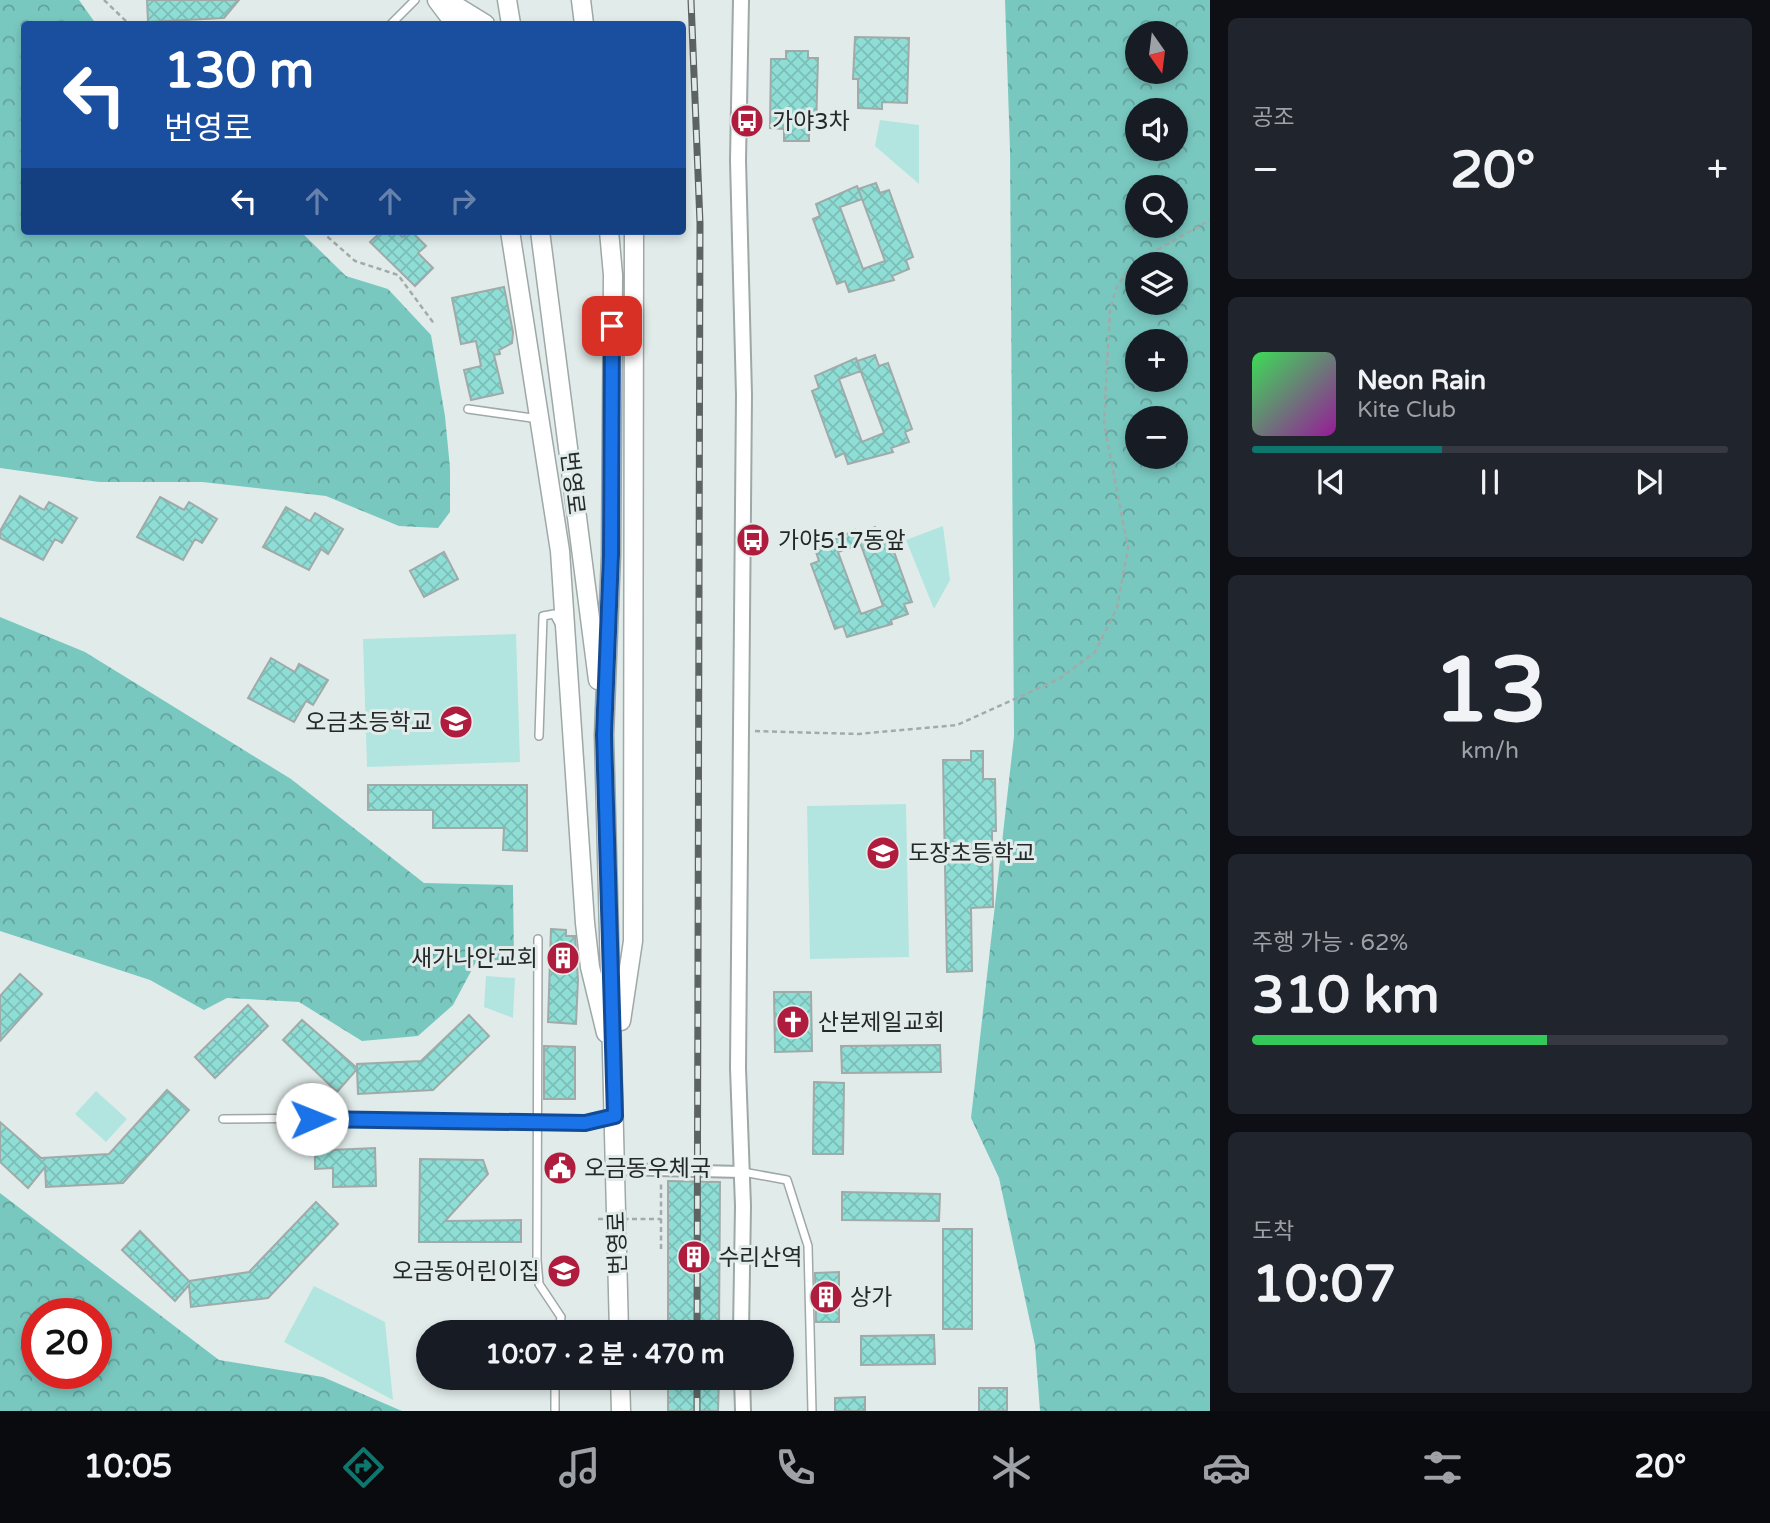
<!DOCTYPE html>
<html lang="ko">
<meta charset="utf-8">
<style>
body{margin:0;font-family:"Varela Round","Noto Sans KR",sans-serif;background:#20242c;color:#f1f3f6;height:100vh;display:flex;flex-direction:column;font-size:26px;white-space:nowrap}
*{box-sizing:border-box;margin:0}
p{font-size:23px;color:#9ea1a6}
.icon{flex:none;width:38px;height:38px;fill:none;stroke:currentColor;stroke-width:2;stroke-linecap:round;stroke-linejoin:round}
.map{position:relative;flex:1;overflow:hidden}
.side{display:flex;flex-direction:column;gap:18px;padding:18px;background:#0d0f14;width:560px}
.side>*{flex:none}
.top-card{position:absolute;left:21px;top:21px;width:665px;height:214px;border-radius:7px;box-shadow:0 4px 10px #0003;background:#1a4fa0;color:#fff;overflow:hidden}
.needle{width:46px;rotate:166deg}
.tools{position:absolute;left:1125px;top:21px;display:grid;gap:14px}
.tools a{display:grid;place-items:center;width:63px;height:63px;border-radius:50%;background:#171b24;box-shadow:0 4px 10px #0003;font-size:35px}
.speed{position:absolute;left:21px;top:1298px;display:flex;gap:14px;font-size:35px;font-weight:700;text-align:center}
.speed>*{display:grid;place-content:center;width:91px;height:91px;border-radius:50%;background:#171b24;box-shadow:0 4px 10px #0003;line-height:1}
.speed .limit{border:10px solid #d22;background:#fff;color:#111}
.pin{position:absolute;display:grid;place-items:center;width:60px;height:60px;color:#fff;margin:-30px;border-radius:14px;box-shadow:0 4px 10px #0006}
.me{position:absolute;width:77px;margin:-38px;rotate:89deg;stroke-linejoin:round;filter:drop-shadow(0 0 5px #0008)}
.turn{display:flex;align-items:center;gap:24px;height:147px;padding:0 28px;font-size:32px}
.turn .icon{width:91px;height:91px;stroke-width:2.5}
.turn b{display:block;font-size:49px;line-height:60px}
.lanes{display:flex;align-items:center;height:66px;padding:0 28px;background:#0003;justify-content:center;gap:35px;direction:ltr}
.lanes .off{opacity:.35}
.big{font-size:52px;font-weight:700;line-height:1.1}
.side .card{flex:1;display:flex;flex-direction:column;justify-content:center;gap:10px;min-width:0;padding:0 24px;border-radius:10px;background:#20242c}
.side .dial{align-items:center;gap:0}
.dial b{font-size:91px;line-height:1}
.song{display:flex;align-items:center;gap:21px}
.cover{width:84px;height:84px;border-radius:10px;background:linear-gradient(135deg,hsl(130 70% 55%),hsl(300 70% 35%))}
.played{height:7px;border-radius:4px;background:linear-gradient(90deg,#0f766e 40%,#363941 40%)}
.keys{display:flex;justify-content:space-around;direction:ltr}
.heat{display:flex;justify-content:space-between;align-items:center;font-size:38px;direction:ltr}
.charge{height:10px;border-radius:5px;background:linear-gradient(90deg,#34c759 62%,#363941 0)}
.trip{position:absolute;left:416px;top:1320px;width:378px;height:70px;border-radius:35px;background:#171b24;box-shadow:0 4px 10px #0003;font-weight:700;line-height:70px;text-align:center}
.menu{display:flex;height:112px;justify-content:space-around;align-items:center;background:#090b0e;color:#9ea1a6}
.menu .icon{width:49px;height:49px}
.menu .on{color:#0f766e}
.menu b{font-size:32px;color:#f1f3f6}
main{display:flex;flex:1;min-height:0}
.map>svg:first-child{display:block}
.forest{fill:url(#forest-crowns);fill-rule:evenodd}
.park{fill:#b2e5df}
.building{fill:url(#building-cross-hatch);stroke:#a0aaa8;stroke-width:2;fill-rule:evenodd}
.lines{fill:none;stroke-linecap:round;stroke-linejoin:round}
.service-casing{stroke:#9ea8a7;stroke-width:10}
.pedestrian-casing{stroke:#9ea8a7;stroke-width:14}
.minor-casing{stroke:#9ea8a7;stroke-width:18}
.tertiary-casing{stroke:#9ea8a7;stroke-width:21}
.path{stroke:#a3abaa;stroke-width:2.5;stroke-dasharray:5 3.5;stroke-linecap:butt}
.service{stroke:#fff;stroke-width:7}
.pedestrian{stroke:#fff;stroke-width:10}
.minor{stroke:#fff;stroke-width:14}
.tertiary{stroke:#fff;stroke-width:18}
.rail-casing{stroke:#5d6362;stroke-width:7}
.rail{stroke:#e1ecea;stroke-width:4.5;stroke-dasharray:13;stroke-linecap:butt}
.path-bridge{stroke:#a3abaa;stroke-width:2.5;stroke-dasharray:5 3.5;stroke-linecap:butt}
.route-casing{stroke:#114b97;stroke-width:18}
.route{stroke:#1a73e8;stroke-width:12}
.labels{text-anchor:middle;stroke-width:6;stroke-linejoin:round;paint-order:stroke}
.poi-label{font-size:23px;fill:#242828;stroke:#e1ecea;text-anchor:start}
.street-label{font-size:23px;fill:#242828;stroke:#e1ecea}
</style>
<main>
<div class="map">
<svg width="1210" height="1411" viewBox="0 0 1210 1411">
<defs>
<pattern id="forest-crowns" width="20" height="18" patternUnits="userSpaceOnUse" patternTransform="scale(1.75)"><rect width="20" height="18" fill="#79c8c0"/><path d="M2 6a3 3 0 1 1 6 0M12 15a3 3 0 1 1 6 0" fill="none" stroke="#63a29c"/></pattern>
<pattern id="building-cross-hatch" width="8" height="8" patternUnits="userSpaceOnUse" patternTransform="scale(1.75)"><rect width="8" height="8" fill="#8fded6"/><path d="M0 0l8 8M0 8l8-8" fill="none" stroke="#7bbeb8"/></pattern>
</defs>
<rect width="100%" height="100%" fill="#e1ecea"/>
<!-- forest -->
<path class="forest" d="M 0,0 L 79,0 L 96,24 L 24,24 L 24,231 L 300,231 L 346,276 L 388,289 L 431,335 L 445,416 L 450,468 L 450,512 L 438,528 L 399,526 L 326,496 L 202,482 L 99,482 L 0,468 Z
M 1005,0 L 1210,0 L 1210,1411 L 1040,1411 L 1035,1345 L 999,1178 L 971,1118 L 1014,736 L 1010,150 ZM 1138,33 L 1176,33 L 1176,72 L 1138,72 ZM 1138,110 L 1176,110 L 1176,149 L 1138,149 ZM 1138,187 L 1176,187 L 1176,226 L 1138,226 ZM 1138,264 L 1176,264 L 1176,303 L 1138,303 ZM 1138,341 L 1176,341 L 1176,380 L 1138,380 ZM 1138,418 L 1176,418 L 1176,457 L 1138,457 Z
M 0,617 L 85,652 L 291,779 L 424,883 L 513,885 L 514,961 L 477,960 L 453,1005 L 418,1036 L 362,1041 L 299,1002 L 227,998 L 204,1010 L 150,980 L 0,931 Z
M 0,1193 L 219,1360 L 323,1377 L 402,1411 L 0,1411 ZM 37,1314 L 96,1314 L 96,1374 L 37,1374 Z"/>
<!-- park -->
<path class="park" d="M 880,120 L 919,125 L 919,184 L 875,146 Z
M 943,526 L 950,580 L 934,609 L 906,540 Z
M 516,634 L 520,762 L 367,767 L 363,639 Z
M 906,804 L 909,957 L 810,959 L 807,806 Z
M 486,976 L 515,978 L 513,1018 L 484,1007 Z
M 96,1091 L 127,1119 L 106,1142 L 75,1114 Z
M 314,1286 L 385,1322 L 393,1400 L 284,1342 Z"/>
<!-- building -->
<path class="building" d="M 147,0 L 239,0 L 224,18 L 148,22 Z
M 855,37 L 909,38 L 907,103 L 882,102 L 882,109 L 858,108 L 858,79 L 853,79 Z
M 786,51 L 808,51 L 808,58 L 818,58 L 816,129 L 809,129 L 809,141 L 784,141 L 784,129 L 770,128 L 771,59 L 786,59 Z
M 876,183 L 880,193 L 889,190 L 913,257 L 906,260 L 909,269 L 892,276 L 894,280 L 849,292 L 845,281 L 837,284 L 813,219 L 820,216 L 816,204 L 857,186 L 862,199 L 858,189 ZM 862,199 L 885,261 L 863,269 L 840,207 Z
M 382,231 L 397,231 L 402,237 L 411,231 L 426,246 L 418,253 L 433,268 L 415,286 L 370,242 Z
M 504,287 L 513,332 L 512,343 L 499,350 L 500,354 L 494,355 L 503,393 L 471,400 L 464,370 L 481,366 L 476,341 L 461,344 L 452,298 Z
M 875,355 L 879,366 L 888,363 L 912,429 L 905,432 L 909,442 L 891,448 L 893,452 L 848,464 L 844,453 L 836,457 L 812,391 L 819,388 L 815,376 L 856,358 L 861,371 L 839,379 L 862,442 L 884,433 L 857,361 Z
M 20,496 L 44,510 L 49,502 L 77,518 L 62,543 L 55,539 L 43,560 L 0,538 L 0,531 Z
M 160,497 L 184,510 L 189,502 L 217,519 L 202,543 L 195,539 L 183,560 L 137,537 Z
M 286,507 L 310,521 L 315,513 L 343,529 L 328,554 L 321,549 L 309,570 L 263,547 Z
M 875,527 L 878,538 L 888,535 L 912,602 L 904,604 L 908,614 L 891,620 L 892,624 L 847,637 L 843,626 L 835,629 L 811,564 L 819,561 L 815,549 L 855,530 L 860,544 L 838,552 L 861,614 L 883,606 L 857,534 Z
M 444,552 L 458,579 L 424,597 L 410,571 Z
M 271,658 L 295,672 L 299,664 L 328,680 L 313,705 L 306,701 L 294,722 L 248,698 Z
M 971,751 L 983,751 L 983,779 L 995,779 L 996,831 L 992,831 L 993,907 L 971,908 L 972,971 L 947,972 L 943,760 L 971,760 Z
M 368,785 L 527,785 L 527,851 L 503,850 L 504,828 L 433,828 L 433,810 L 368,810 Z
M 551,929 L 566,930 L 566,936 L 575,936 L 578,980 L 576,1024 L 548,1022 Z
M 20,974 L 42,994 L 0,1041 L 0,996 Z
M 774,992 L 811,992 L 812,1051 L 775,1052 Z
M 248,1005 L 268,1026 L 215,1078 L 195,1057 Z
M 469,1015 L 489,1036 L 433,1090 L 358,1094 L 357,1069 L 337,1092 L 283,1040 L 302,1020 L 357,1068 L 357,1064 L 421,1061 Z
M 940,1045 L 941,1072 L 842,1073 L 841,1046 Z
M 544,1046 L 575,1047 L 575,1099 L 544,1099 Z
M 814,1082 L 844,1083 L 843,1154 L 813,1154 Z
M 167,1090 L 189,1110 L 123,1183 L 46,1187 L 45,1167 L 28,1188 L 0,1162 L 0,1122 L 41,1158 L 109,1154 Z
M 330,1145 L 330,1150 L 375,1148 L 376,1186 L 333,1187 L 333,1168 L 315,1169 L 315,1146 Z
M 420,1159 L 483,1160 L 488,1174 L 445,1221 L 521,1220 L 521,1242 L 419,1242 Z
M 668,1181 L 720,1182 L 719,1332 L 668,1332 Z
M 842,1192 L 940,1194 L 939,1221 L 842,1220 Z
M 316,1202 L 338,1224 L 268,1298 L 191,1307 L 189,1285 L 175,1301 L 122,1250 L 140,1231 L 189,1281 L 249,1272 Z
M 943,1229 L 972,1229 L 972,1329 L 943,1329 Z
M 839,1272 L 839,1322 L 816,1322 L 815,1273 Z
M 934,1335 L 935,1364 L 861,1365 L 861,1336 Z
M 668,1377 L 719,1377 L 718,1411 L 668,1411 Z
M 979,1388 L 1007,1388 L 1007,1411 L 979,1411 Z
M 865,1397 L 865,1411 L 835,1411 L 835,1398 Z"/>
<g class="lines">
<defs>
<path id="service" d="M 391,24 L 415,0
M 468,409 L 539,419
M 539,736 L 543,616 L 554,614 L 560,625
M 538,939 L 537,1260 L 539,1284 L 561,1317 L 559,1332
M 223,1119 L 329,1118 L 585,1123 L 614,1116
M 743,1172 L 787,1180 L 808,1246 L 812,1411
M 555,1411 L 555,1377"/>
<path id="pedestrian" d="M 615,1169 L 742,1172"/>
<path id="minor" d="M 741,0 L 738,160 L 744,395 L 738,1068 L 743,1206 L 741,1332
M 742,1377 L 743,1411"/>
<path id="tertiary" d="M 437,0 L 455,24
M 446,0 L 485,24
M 507,0 L 511,24
M 581,0 L 584,24
M 510,231 L 560,551 L 585,923 L 590,967 L 606,1033
M 540,231 L 598,680
M 609,231 L 613,275 L 611,555 L 604,735 L 619,1332
M 621,1021 L 633,941 L 634,231
M 620,1377 L 621,1411"/>
</defs>
<!-- service casing -->
<use href="#service" class="service-casing"/>
<!-- pedestrian casing -->
<use href="#pedestrian" class="pedestrian-casing"/>
<!-- minor casing -->
<use href="#minor" class="minor-casing"/>
<!-- tertiary casing -->
<use href="#tertiary" class="tertiary-casing"/>
<!-- path -->
<path class="path" d="M 104,0 L 129,24
M 321,231 L 355,261 L 398,275 L 435,325
M 755,731 L 858,734 L 957,725 L 1059,679 L 1095,652 L 1117,608 L 1128,548 L 1104,423 L 1110,310 L 1117,286 L 1134,263 L 1210,220
M 661,1249 L 661,1182"/>
<!-- service -->
<use href="#service" class="service"/>
<!-- pedestrian -->
<use href="#pedestrian" class="pedestrian"/>
<!-- minor -->
<use href="#minor" class="minor"/>
<!-- tertiary -->
<use href="#tertiary" class="tertiary"/>
<defs>
<path id="rail" d="M 691,0 L 700,223 L 697,1332
M 697,1411 L 697,1377"/>
</defs>
<!-- rail casing -->
<use href="#rail" class="rail-casing"/>
<!-- rail -->
<use href="#rail" class="rail"/>
<!-- path-bridge -->
<path class="path-bridge" d="M 598,1219 L 661,1219"/>
</g>
<g class="lines">
<defs>
<path id="route" d="M 312,1119 L 585,1123 L 615,1116 L 604,735 L 611,555 L 612,326"/>
</defs>
<!-- route casing -->
<use href="#route" class="route-casing"/>
<!-- route -->
<use href="#route" class="route"/>
</g>
<!-- icons -->
<defs>
<symbol id="bus-disc" viewBox="-11 -11 22 22"><circle r="9.5" fill="#af1c3e" stroke="#e1ecea"/><path d="M-5-6H5V4H4V6H2V4H-2V6H-4V4H-5ZM-3.5-4V0h7V-4ZM-3.5 1.2v1.5H-2V1.2ZM2 1.2v1.5H3.5V1.2Z" fill="#fff"/></symbol>
<symbol id="school-disc" viewBox="-11 -11 22 22"><circle r="9.5" fill="#af1c3e" stroke="#e1ecea"/><path d="M0-5L7-2L0 1L-7-2ZM-4 1L0 2.5L4 1V4Q0 6-4 4Z" fill="#fff"/></symbol>
<symbol id="building-disc" viewBox="-11 -11 22 22"><circle r="9.5" fill="#af1c3e" stroke="#e1ecea"/><path d="M-4-6H4V6H1V3H-1V6H-4ZM-2.5-4.3h1.7v1.8h-1.7ZM.8-4.3h1.7v1.8H.8ZM-2.5-1h1.7V.8h-1.7ZM.8-1h1.7V.8H.8Z" fill="#fff"/></symbol>
<symbol id="church-disc" viewBox="-11 -11 22 22"><circle r="9.5" fill="#af1c3e" stroke="#e1ecea"/><path d="M-1.2-6h2.4v3.5h3.3v2.4h-3.3V6h-2.4V-.1h-3.3v-2.4h3.3Z" fill="#fff"/></symbol>
<symbol id="civic-disc" viewBox="-11 -11 22 22"><circle r="9.5" fill="#af1c3e" stroke="#e1ecea"/><path d="M-.6-6.5H3V-4.5H.6V-3L4-1V1h2V6H-6V1h2V-1L-.6-3ZM-1.2 2.5V6h2.4V2.5Z" fill="#fff"/></symbol>
</defs>
<g fill-rule="evenodd">
<use href="#bus-disc" x="728" y="102" width="38" height="38"/>
<use href="#bus-disc" x="734" y="521" width="38" height="38"/>
<use href="#school-disc" x="437" y="703" width="38" height="38"/>
<use href="#school-disc" x="864" y="834" width="38" height="38"/>
<use href="#building-disc" x="544" y="939" width="38" height="38"/>
<use href="#church-disc" x="774" y="1003" width="38" height="38"/>
<use href="#civic-disc" x="541" y="1149" width="38" height="38"/>
<use href="#building-disc" x="675" y="1238" width="38" height="38"/>
<use href="#school-disc" x="545" y="1252" width="38" height="38"/>
<use href="#building-disc" x="807" y="1278" width="38" height="38"/>
</g>
<g class="labels">
<!-- poi labels -->
<g class="poi-label">
<text x="772" y="129">가야3차</text>
<text x="778" y="548">가야517동앞</text>
<text x="432" y="730" text-anchor="end">오금초등학교</text>
<text x="908" y="861">도장초등학교</text>
<text x="538" y="966" text-anchor="end">새가나안교회</text>
<text x="818" y="1030">산본제일교회</text>
<text x="584" y="1176">오금동우체국</text>
<text x="718" y="1265">수리산역</text>
<text x="540" y="1279" text-anchor="end">오금동어린이집</text>
<text x="850" y="1305">상가</text>
</g>
<!-- street labels -->
<g class="street-label">
<text transform="translate(573 483) rotate(83)" y="8">번영로</text>
<text transform="translate(617 1243) rotate(-92)" y="8">번영로</text>
</g>
</g>
</svg>
<div class="tools">
<a><svg class="needle" viewBox="-14 -14 28 28"><path d="M0-13l5 13h-10z" fill="#e53935"/><path d="M0 13l5-13h-10z" fill="#9ea1a6"/></svg></a>
<a><svg class="icon" aria-label="sound" viewBox="0 0 24 24"><path d="M4 9h4l5-4v14l-5-4H4zM17 9q2 3 0 6"/></svg></a>
<a><svg class="icon" aria-label="search" viewBox="0 0 24 24"><circle cx="10" cy="10" r="6"/><path d="M15 15l6 6"/></svg></a>
<a><svg class="icon" aria-label="layers" viewBox="0 0 24 24"><path d="M12 4l9 5-9 5-9-5zM3 14l9 5 9-5"/></svg></a>
<a>+</a>
<a>−</a>
</div>
<div class="speed"><div class="limit">20</div></div>
<div class="pin" style="left:612px;top:326px;background:#d93025"><svg class="icon" aria-label="arrive" viewBox="0 0 24 24"><path d="M6 21V4h12l-3 4 3 4H6"/></svg></div>
<svg class="me" style="left:312px;top:1119px" viewBox="-20 -20 40 40"><circle r="19" fill="#fff"/><path d="M0-13L10 11 0 6-10 11z" fill="#1a73e8"/></svg>
<div class="trip">10:07 · 2 분 · 470 m</div>
<div class="top-card">
<div class="turn"><svg class="icon" aria-label="left" viewBox="0 0 24 24"><path d="M17 20v-9H6M10 6l-5 5 5 5"/></svg><div><b>130 m</b>번영로</div></div>
<div class="lanes"><svg class="icon" aria-label="left" viewBox="0 0 24 24"><path d="M17 20v-9H6M10 6l-5 5 5 5"/></svg><svg class="icon off" aria-label="ahead" viewBox="0 0 24 24"><path d="M12 20V5M6 11l6-6 6 6"/></svg><svg class="icon off" aria-label="ahead" viewBox="0 0 24 24"><path d="M12 20V5M6 11l6-6 6 6"/></svg><svg class="icon off" aria-label="right" viewBox="0 0 24 24"><path d="M7 20v-9h11M14 6l5 5-5 5"/></svg></div>
</div>
</div>
<section class="side">
<div class="card"><p>공조</p>
<div class="heat"><a>−</a><b class="big">20°</b><a>+</a></div>
</div>
<div class="card">
<div class="song"><i class="cover"></i><div><b>Neon Rain</b><p>Kite Club</p></div></div>
<div class="played"></div>
<div class="keys"><svg class="icon" aria-label="previous" viewBox="0 0 24 24"><path d="M18 5L8 12l10 7zM5 5v14"/></svg><svg class="icon" aria-label="pause" viewBox="0 0 24 24"><path d="M8 5v14M16 5v14"/></svg><svg class="icon" aria-label="next" viewBox="0 0 24 24"><path d="M6 5l10 7-10 7zM19 5v14"/></svg></div>
</div>
<div class="card dial"><b>13</b><p>km/h</p></div>
<div class="card"><p>주행 가능 · 62%</p><b class="big">310 km</b><div class="charge"></div></div>
<div class="card"><p>도착</p><b class="big">10:07</b></div>
</section>
</main>
<nav class="menu">
<b>10:05</b>
<svg class="icon on" aria-label="directions" viewBox="0 0 24 24"><path d="M12 3l9 9-9 9-9-9zM9 14v-3h6M13 9l2 2-2 2"/></svg>
<svg class="icon" aria-label="music" viewBox="0 0 24 24"><path d="M9 18V5l10-2v13"/><circle cx="6" cy="18" r="3"/><circle cx="16" cy="16" r="3"/></svg>
<svg class="icon" aria-label="phone" viewBox="0 0 24 24"><path d="M5 4h4l2 5-3 2q2 4 5 5l2-3 5 2v4C11 20 4 13 5 4z"/></svg>
<svg class="icon" aria-label="climate" viewBox="0 0 24 24"><path d="M12 3v18M4 7l16 10M4 17L20 7"/></svg>
<svg class="icon" aria-label="car" viewBox="0 0 24 24"><path d="M5 17H2v-5l4-1 3-4h7l3 4 3 1v5h-3M9 17h6M6 11h13"/><circle cx="7" cy="17" r="2"/><circle cx="17" cy="17" r="2"/></svg>
<svg class="icon" aria-label="filters" viewBox="0 0 24 24"><path d="M4 7h16M4 17h16"/><circle cx="9" cy="7" r="2"/><circle cx="15" cy="17" r="2"/></svg>
<b>20°</b>
</nav>
